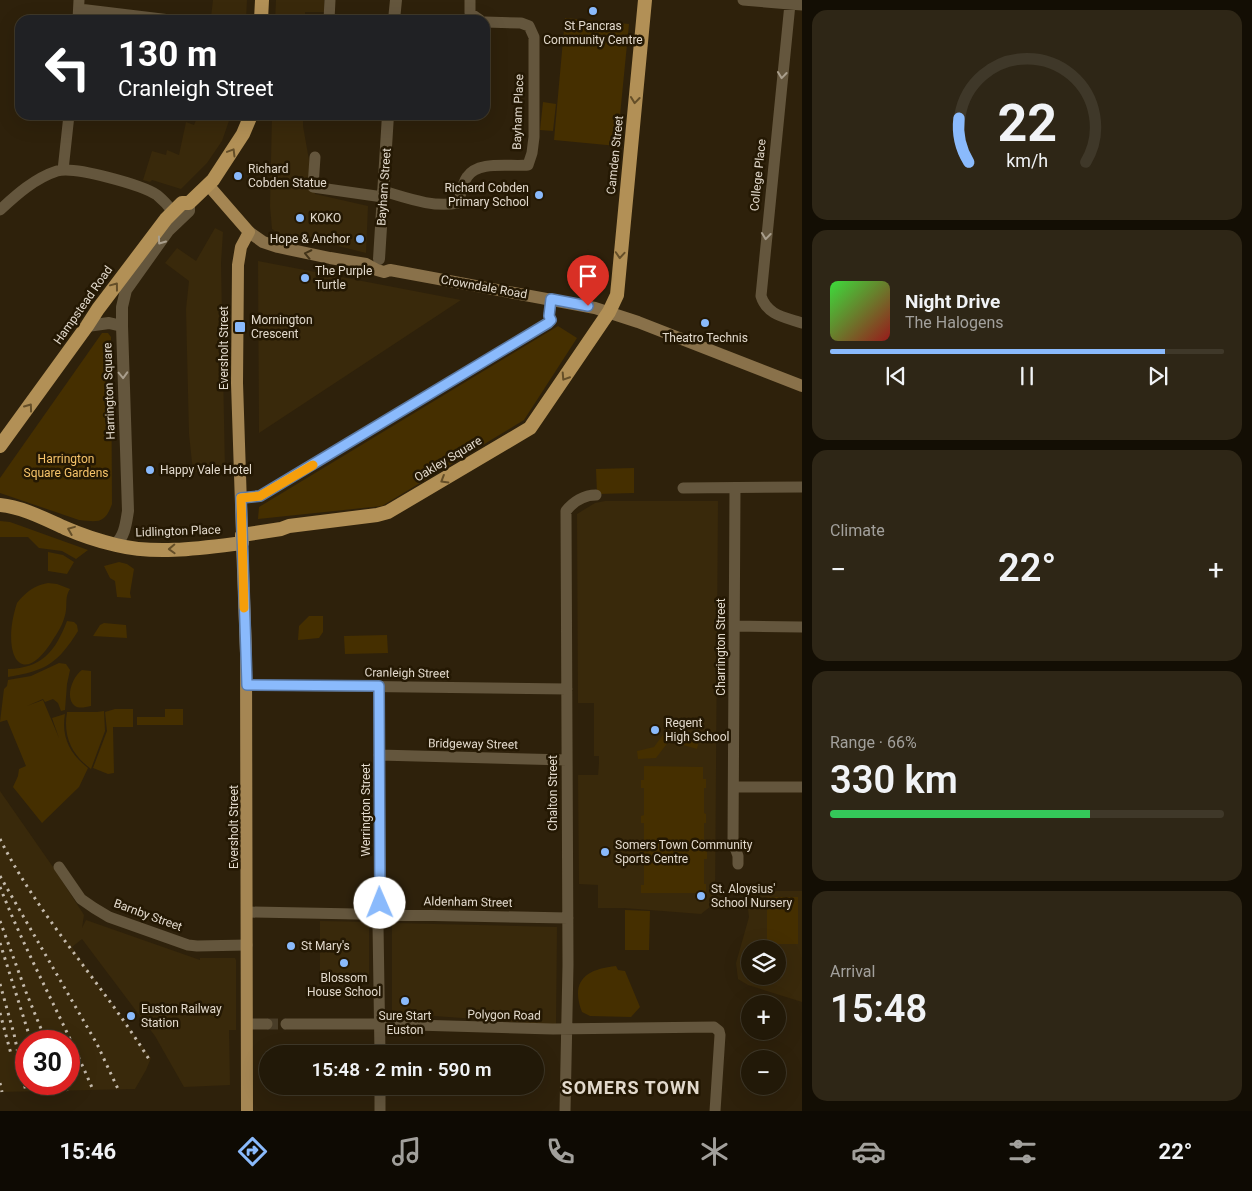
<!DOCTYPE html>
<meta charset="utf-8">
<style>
body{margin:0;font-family:Roboto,sans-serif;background:#2e2616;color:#f1f3f6;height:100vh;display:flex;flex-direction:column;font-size:19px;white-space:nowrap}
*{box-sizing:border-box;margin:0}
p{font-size:16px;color:#a2a09c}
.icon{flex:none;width:28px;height:28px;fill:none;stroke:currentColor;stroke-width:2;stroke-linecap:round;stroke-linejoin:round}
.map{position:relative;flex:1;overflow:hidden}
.side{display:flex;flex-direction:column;gap:10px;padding:10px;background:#130e04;width:450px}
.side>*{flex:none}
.hud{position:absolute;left:15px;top:15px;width:475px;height:105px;border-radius:15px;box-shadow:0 5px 20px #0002,0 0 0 1px #3f3829;background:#202124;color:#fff;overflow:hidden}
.fabs{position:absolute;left:741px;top:940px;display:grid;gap:10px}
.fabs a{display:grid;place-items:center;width:45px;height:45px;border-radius:50%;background:#221908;box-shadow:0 5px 20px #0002,0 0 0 1px #3f3829;font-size:25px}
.speed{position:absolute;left:15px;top:1030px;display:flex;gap:10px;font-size:25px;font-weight:700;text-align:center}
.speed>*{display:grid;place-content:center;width:65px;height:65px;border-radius:50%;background:#221908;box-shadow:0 5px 20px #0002,0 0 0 1px #3f3829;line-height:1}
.speed .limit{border:8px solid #d22;background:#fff;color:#111}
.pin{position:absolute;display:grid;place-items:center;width:42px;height:42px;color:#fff;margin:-51px -21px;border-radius:50% 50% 50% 0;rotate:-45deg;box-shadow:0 0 5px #0007}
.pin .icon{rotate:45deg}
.me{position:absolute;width:55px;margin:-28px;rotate:359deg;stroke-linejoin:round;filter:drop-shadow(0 0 4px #0008)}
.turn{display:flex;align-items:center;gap:18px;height:105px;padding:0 20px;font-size:22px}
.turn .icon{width:65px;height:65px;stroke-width:2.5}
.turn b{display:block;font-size:35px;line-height:42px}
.big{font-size:38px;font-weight:600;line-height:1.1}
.side .widget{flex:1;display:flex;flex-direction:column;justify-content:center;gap:8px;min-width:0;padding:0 18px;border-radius:15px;background:#2e2616}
.side .dial{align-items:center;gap:0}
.dial svg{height:130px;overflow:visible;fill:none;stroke:#3f3829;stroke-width:7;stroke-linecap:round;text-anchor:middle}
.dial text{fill:#f1f3f6;stroke:none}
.song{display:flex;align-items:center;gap:15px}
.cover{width:60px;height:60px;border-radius:8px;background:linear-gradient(135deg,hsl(120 70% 55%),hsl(0 70% 35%))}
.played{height:5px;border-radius:2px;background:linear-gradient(90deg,#8abafc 85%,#3f3829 85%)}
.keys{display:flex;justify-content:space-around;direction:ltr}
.heat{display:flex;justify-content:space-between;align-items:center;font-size:28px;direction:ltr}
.charge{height:8px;border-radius:4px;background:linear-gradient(90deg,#34c759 66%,#3f3829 0)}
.trip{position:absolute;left:259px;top:1045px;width:285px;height:50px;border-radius:25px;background:#221908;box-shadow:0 5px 20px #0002,0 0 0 1px #3f3829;font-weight:600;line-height:50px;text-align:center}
.dock{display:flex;height:80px;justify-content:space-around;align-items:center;background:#0e0a03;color:#a2a09c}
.dock .icon{width:35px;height:35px}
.dock .active{color:#8abafc}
.dock b{font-size:22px;color:#f1f3f6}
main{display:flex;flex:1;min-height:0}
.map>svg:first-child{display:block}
.built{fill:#39290b;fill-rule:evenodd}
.green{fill:#452f00}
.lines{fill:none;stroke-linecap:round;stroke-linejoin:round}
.minor-tunnel{stroke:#493d28;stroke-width:11;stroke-dasharray:11 5.5;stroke-linecap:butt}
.minor{stroke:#64563d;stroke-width:11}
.tertiary{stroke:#64563d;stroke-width:12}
.secondary{stroke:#89714a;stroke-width:12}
.primary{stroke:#a58653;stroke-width:12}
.trunk{stroke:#b29056;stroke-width:14}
.rail{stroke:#c4baac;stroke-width:3;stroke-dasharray:2.5 5;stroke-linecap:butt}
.oneway{stroke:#a99e8c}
.oneway2{stroke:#644e28}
.oneway3{stroke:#423318}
.route-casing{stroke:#5a79a4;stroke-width:12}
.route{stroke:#8abafc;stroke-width:9}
.slow{stroke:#f59e0b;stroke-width:9}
.poi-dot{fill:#8abafc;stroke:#241803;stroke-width:2}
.labels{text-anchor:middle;stroke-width:5;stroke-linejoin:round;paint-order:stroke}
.poi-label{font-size:12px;fill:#e2d9cc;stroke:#241803;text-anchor:start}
.street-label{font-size:12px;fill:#e2d9cc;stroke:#241803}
.park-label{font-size:12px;fill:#f6c36a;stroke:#241803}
.district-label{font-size:18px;font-weight:bold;letter-spacing:1px;fill:#e2d9cc;stroke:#241803}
</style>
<main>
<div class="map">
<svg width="802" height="1111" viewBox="0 0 802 1111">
<rect width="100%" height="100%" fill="#2e210b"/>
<!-- built -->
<path class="built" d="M 213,0 L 247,0 L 246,20 L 227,20 L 211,17 Z
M 276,0 L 324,0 L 324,12 L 305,12 L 305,20 L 275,20 Z
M 198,115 L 231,115 L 222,141 L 207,163 L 181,189 L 152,180 L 150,182 L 143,180 L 152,151 L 166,155 L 167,150 L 179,155 L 186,122 L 194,125 Z
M 272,115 L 303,115 L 303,126 L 315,194 L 368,206 L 366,253 L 326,243 L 282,236 L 272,229 L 270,206 Z
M 215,228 L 223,232 L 221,263 L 225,471 L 193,472 L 189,434 L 186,309 L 189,281 L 165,263 L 177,248 L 196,261 Z
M 258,261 L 461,300 L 259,433 Z
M 605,501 L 718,501 L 715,903 L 701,914 L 624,908 L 598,908 L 598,885 L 579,884 L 578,775 L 598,775 L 599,763 L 599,756 L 594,756 L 594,703 L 578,703 L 577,514 L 595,503 Z
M 0,791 L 55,870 L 84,915 L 82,928 L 86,920 L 200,960 L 200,958 L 235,958 L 236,960 L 236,1030 L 229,1030 L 230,1085 L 184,1087 L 155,1036 L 82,939 L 72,947 L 151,1058 L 146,1070 L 135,1089 L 0,1092 ZM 26,1041 L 69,1041 L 69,1084 L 26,1084 Z
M 778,891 L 802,891 L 802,1002 L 748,985 L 738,979 L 736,963 L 749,917 L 746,892 ZM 750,949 L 778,949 L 778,976 L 750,976 Z
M 320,921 L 369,922 L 369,981 L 320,980 Z
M 392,923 L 557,927 L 556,1025 L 421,1015 L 392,1014 Z"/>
<!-- green -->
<path class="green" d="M 565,18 L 629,24 L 617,146 L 554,140 Z
M 543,102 L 556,104 L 553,131 L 540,130 Z
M 558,326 L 577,338 L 524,420 L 382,506 L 258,519 L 259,507 Z
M 102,333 L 108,333 L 111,337 L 112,504 C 105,524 98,522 79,520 L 0,493 L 0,478 Z
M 634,468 L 634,493 L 597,494 L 596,469 Z
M 0,521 L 10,522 L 88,550 L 76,559 L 62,551 L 39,548 L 28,537 L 0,537 Z
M 48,552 L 63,555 L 74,562 L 67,574 L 48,571 Z
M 119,562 L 127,564 L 134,569 L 130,593 L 131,598 L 117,597 L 115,581 L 110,578 L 104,566 Z
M 48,583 L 57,584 L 70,589 C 65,597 67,602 66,610 C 65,620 59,631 54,638 C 22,692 0,655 17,603 C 26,592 33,586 48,583 Z
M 309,616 L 323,616 L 323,632 L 319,638 L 298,640 L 299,626 Z
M 67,621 L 74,622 L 77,625 L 78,631 C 58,663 46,671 8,677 L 8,669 C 42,668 55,652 67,621 Z
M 104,623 L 126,625 L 127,638 L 93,636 L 100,625 Z
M 387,635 L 388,653 L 345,654 L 344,636 Z
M 59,663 L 66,664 L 70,670 L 67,684 L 65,710 L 61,711 L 58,703 L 53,699 L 45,702 L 43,699 L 27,706 L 43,700 L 59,738 L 52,718 L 65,714 C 61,737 70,754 88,768 L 79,787 L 42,823 L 13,787 L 18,776 L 19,769 L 26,766 L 7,720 L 0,722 L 4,689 L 7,686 L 8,680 L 31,676 Z
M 82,670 L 91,671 L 91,706 C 86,707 79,709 75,706 C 64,698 73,676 82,670 Z
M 115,709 L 133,709 L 133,727 L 113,727 L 114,773 L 108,774 L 93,768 L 107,731 L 105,712 Z
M 165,709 L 183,709 L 183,725 L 137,725 L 137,717 L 165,717 Z
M 104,711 L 105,731 L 91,769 C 71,754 63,736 67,712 L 97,712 Z
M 665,732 L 699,741 L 697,749 L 669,741 L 656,758 L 638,759 L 637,751 L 654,747 Z
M 644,766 L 703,767 L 703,779 L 706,779 L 706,788 L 704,788 L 704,813 L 706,814 L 706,823 L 704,823 L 704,849 L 707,849 L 707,859 L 704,859 L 704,884 L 706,884 L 706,893 L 641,893 L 641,885 L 644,885 L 644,858 L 641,858 L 641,850 L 644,849 L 644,823 L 641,823 L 641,816 L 644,815 L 644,788 L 641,788 L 641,780 L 644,780 Z
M 767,897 L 798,897 L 798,944 L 767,944 Z
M 625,910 L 650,911 L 649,950 L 625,950 Z
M 616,966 L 618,970 L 625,971 L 640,1007 L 631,1017 L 590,1016 L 582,1012 C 570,981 586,969 616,966 Z"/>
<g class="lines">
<!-- minor-tunnel -->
<path class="minor-tunnel" d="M 267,1024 L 286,1024"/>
<!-- minor -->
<path class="minor" d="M 470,0 L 470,13 L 480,20
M 743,0 L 802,5
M 790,4 L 761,296 C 767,315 784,317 802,323
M 79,9 L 170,20
M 78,20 L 79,0
M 329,20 L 330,0
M 315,157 L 313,187 L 383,197
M 63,170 L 69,115
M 383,191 C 407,198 433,208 458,203 C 461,195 462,184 467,177 C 478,160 510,167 528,165 L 532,153 L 534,137 L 534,37 L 529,26 L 521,23 L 485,22
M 0,210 C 16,195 35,178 57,171 C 75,166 142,185 157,195 C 163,200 168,205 173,212
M 683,488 L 802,487
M 735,488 L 733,842 L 738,856 L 738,864
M 241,498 L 260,496 L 548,323 L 551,320 L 549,316 L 551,299
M 735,626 L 802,627
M 247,685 L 567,689
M 379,686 L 380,903 L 378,925 L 380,1054
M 379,755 L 567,760
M 734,787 L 802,787
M 59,867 L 81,899 L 94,908 L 109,917 L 188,945 L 197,946 L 247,945
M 248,912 L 568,918
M 247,1024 L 267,1024
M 286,1024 L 381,1024 L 553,1029 L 714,1027 L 719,1031 L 720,1035 L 715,1111
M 380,1111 L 380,1086
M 565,1111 L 568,965 L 566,511 C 573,502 584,495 596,495"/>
<!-- tertiary -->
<path class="tertiary" d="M 394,20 L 396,0
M 379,259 L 388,115
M 87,326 L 109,323 L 122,326
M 115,545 C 125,536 126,523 128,511 L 122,326 L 122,307 L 126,290 L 168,231 L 189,211 L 189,203"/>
<!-- secondary -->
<path class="secondary" d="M 249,232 L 263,242 L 278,247 L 330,258 L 366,264 L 377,270 L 384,272 L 390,270 L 595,308 L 638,322 L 802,386"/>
<!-- primary -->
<path class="primary" d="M 209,186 L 249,232 L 241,247 L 238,265 L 237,383 L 242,535
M 242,543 L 246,653 L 247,1111"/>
<!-- trunk -->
<path class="trunk" d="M 261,20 L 262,0
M 0,446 L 87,326 L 98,309 L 166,219 L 182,203 L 189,203 L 213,180 L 243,134 L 251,115
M 0,505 C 22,507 45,519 65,528 C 81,535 99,541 116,545 C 156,555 202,548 242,543 L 242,535 L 281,529 L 289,526 L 377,515 L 388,512 L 530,428 L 609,312 L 617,295 L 645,0"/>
<!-- rail -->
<path class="rail" d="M 0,839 C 40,919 104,985 150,1061
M 0,876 L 97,1044 L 118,1089
M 0,887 C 27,956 64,1021 93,1090
M 0,921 L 26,992 L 46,1041
M 0,943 L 31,1041
M 0,984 L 14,1034 L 26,1092
M 0,1013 L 11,1054
M 0,1083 L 2,1092
M 36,1084 L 40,1098
M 56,1084 L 59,1091
M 64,1084 L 67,1091"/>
</g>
<!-- one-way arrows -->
<defs><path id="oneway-chevron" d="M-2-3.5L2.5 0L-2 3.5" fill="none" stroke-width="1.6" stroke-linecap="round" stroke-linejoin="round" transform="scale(1.25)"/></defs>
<g class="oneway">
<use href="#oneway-chevron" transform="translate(782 75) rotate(96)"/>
<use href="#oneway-chevron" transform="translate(766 236) rotate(96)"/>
<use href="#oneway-chevron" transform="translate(161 241) rotate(126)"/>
<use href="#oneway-chevron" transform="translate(123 375) rotate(88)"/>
</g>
<g class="oneway2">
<use href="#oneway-chevron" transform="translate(635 100) rotate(96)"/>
<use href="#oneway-chevron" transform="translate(232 152) rotate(-59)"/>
<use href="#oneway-chevron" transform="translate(620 255) rotate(94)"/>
<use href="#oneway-chevron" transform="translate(115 286) rotate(-53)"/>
<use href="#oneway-chevron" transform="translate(565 377) rotate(123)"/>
<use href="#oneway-chevron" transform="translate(29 407) rotate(-54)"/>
<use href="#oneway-chevron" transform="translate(444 480) rotate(149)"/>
<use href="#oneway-chevron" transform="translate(71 530) rotate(-158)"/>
<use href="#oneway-chevron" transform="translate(172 549) rotate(178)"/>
</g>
<use class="oneway3" href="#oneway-chevron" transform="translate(308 254) rotate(-168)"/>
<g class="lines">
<defs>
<path id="route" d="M 380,903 L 379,686 L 247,685 L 241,498 L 260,496 L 548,323 L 551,320 L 549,316 L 551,299 L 588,306"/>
</defs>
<!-- route casing -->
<use href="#route" class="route-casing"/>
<!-- route -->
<use href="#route" class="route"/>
<!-- slow -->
<path class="slow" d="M 244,608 L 241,498 L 260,496 L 313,465"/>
</g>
<!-- markers -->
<g class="poi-dot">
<circle cx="593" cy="11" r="5"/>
<circle cx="238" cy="176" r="5"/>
<circle cx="539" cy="195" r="5"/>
<circle cx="300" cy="218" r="5"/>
<circle cx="360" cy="239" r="5"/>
<circle cx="305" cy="278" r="5"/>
<circle cx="705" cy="323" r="5"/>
<rect x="234" y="321" width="12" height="12" rx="2.5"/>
<circle cx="150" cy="470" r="5"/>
<circle cx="655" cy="730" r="5"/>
<circle cx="605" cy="852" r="5"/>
<circle cx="701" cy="896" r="5"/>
<circle cx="291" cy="946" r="5"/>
<circle cx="344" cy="963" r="5"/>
<circle cx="405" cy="1001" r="5"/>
<circle cx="131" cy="1016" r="5"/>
</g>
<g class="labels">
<!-- poi labels -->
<g class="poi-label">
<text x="593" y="30" text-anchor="middle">St Pancras<tspan x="593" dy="14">Community Centre</tspan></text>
<text x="248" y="173">Richard<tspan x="248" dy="14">Cobden Statue</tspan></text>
<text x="529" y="192" text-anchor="end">Richard Cobden<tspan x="529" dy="14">Primary School</tspan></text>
<text x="310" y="222">KOKO</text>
<text x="350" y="243" text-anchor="end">Hope &amp; Anchor</text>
<text x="315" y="275">The Purple<tspan x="315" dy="14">Turtle</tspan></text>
<text x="251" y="324">Mornington<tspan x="251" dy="14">Crescent</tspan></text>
<text x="705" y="342" text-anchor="middle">Theatro Technis</text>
<text x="160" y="474">Happy Vale Hotel</text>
<text x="665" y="727">Regent<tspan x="665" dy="14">High School</tspan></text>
<text x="615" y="849">Somers Town Community<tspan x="615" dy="14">Sports Centre</tspan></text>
<text x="711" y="893">St. Aloysius'<tspan x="711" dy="14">School Nursery</tspan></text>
<text x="301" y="950">St Mary's</text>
<text x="344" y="982" text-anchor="middle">Blossom<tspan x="344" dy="14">House School</tspan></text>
<text x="141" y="1013">Euston Railway<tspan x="141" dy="14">Station</tspan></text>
<text x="405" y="1020" text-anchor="middle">Sure Start<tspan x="405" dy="14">Euston</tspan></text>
</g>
<!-- street labels -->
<g class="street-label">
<text transform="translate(518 112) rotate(-88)" y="4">Bayham Place</text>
<text transform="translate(615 155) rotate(-84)" y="4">Camden Street</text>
<text transform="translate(758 175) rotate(-84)" y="4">College Place</text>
<text transform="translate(384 187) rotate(-86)" y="4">Bayham Street</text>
<text transform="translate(484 287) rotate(10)" y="4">Crowndale Road</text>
<text transform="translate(83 305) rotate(-55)" y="4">Hampstead Road</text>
<text transform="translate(224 348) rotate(-90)" y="4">Eversholt Street</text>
<text transform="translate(109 391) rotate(-92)" y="4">Harrington Square</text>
<text transform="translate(448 459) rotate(-31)" y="4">Oakley Square</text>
<text transform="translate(178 531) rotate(-2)" y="4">Lidlington Place</text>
<text transform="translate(721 647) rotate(-90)" y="4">Charrington Street</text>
<text transform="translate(407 673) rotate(1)" y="4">Cranleigh Street</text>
<text transform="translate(473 744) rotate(1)" y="4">Bridgeway Street</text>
<text transform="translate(553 793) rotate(-90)" y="4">Chalton Street</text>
<text transform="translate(366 810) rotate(-90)" y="4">Werrington Street</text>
<text transform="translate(234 827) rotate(-90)" y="4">Eversholt Street</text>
<text transform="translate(468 902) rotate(1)" y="4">Aldenham Street</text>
<text transform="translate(148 915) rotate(20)" y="4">Barnby Street</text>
<text transform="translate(504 1015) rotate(1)" y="4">Polygon Road</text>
</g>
<!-- park labels -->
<g class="park-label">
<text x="66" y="463">Harrington<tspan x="66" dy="14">Square Gardens</tspan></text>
</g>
<!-- district labels -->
<g class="district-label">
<text x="631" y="1094">SOMERS TOWN</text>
</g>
</g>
</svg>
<div class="fabs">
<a><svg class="icon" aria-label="layers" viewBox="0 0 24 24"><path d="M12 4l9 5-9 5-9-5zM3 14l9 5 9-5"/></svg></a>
<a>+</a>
<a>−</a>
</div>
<div class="speed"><div class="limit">30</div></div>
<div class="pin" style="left:588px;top:306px;background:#d93025"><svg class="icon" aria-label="arrive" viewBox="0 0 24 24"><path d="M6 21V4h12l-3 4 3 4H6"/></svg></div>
<svg class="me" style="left:380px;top:903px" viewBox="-20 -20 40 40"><circle r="19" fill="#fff"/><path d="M0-13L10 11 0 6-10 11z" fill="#8abafc"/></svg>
<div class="trip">15:48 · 2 min · 590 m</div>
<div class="hud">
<div class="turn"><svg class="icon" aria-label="left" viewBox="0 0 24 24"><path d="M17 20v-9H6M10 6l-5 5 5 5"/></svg><div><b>130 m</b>Cranleigh Street</div></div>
</div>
</div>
<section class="side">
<div class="widget dial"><svg viewBox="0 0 100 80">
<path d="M14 69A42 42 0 1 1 86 69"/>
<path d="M14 69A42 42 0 0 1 8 42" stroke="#8abafc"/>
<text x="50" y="56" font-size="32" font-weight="700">22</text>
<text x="50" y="72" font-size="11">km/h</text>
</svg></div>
<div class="widget">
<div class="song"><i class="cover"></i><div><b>Night Drive</b><p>The Halogens</p></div></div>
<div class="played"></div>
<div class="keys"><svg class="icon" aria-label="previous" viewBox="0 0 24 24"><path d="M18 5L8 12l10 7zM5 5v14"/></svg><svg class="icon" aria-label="pause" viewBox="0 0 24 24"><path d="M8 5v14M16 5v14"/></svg><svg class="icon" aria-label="next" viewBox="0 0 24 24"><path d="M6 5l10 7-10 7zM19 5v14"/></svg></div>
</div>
<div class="widget"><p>Climate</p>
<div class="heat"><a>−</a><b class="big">22°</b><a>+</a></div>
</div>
<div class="widget"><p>Range · 66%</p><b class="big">330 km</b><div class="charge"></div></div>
<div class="widget"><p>Arrival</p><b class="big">15:48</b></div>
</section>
</main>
<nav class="dock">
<b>15:46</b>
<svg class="icon active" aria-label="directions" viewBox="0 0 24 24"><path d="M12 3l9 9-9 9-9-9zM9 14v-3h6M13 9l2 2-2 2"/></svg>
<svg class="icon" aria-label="music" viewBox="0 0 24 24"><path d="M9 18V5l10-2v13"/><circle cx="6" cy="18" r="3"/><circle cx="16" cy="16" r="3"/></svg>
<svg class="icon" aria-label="phone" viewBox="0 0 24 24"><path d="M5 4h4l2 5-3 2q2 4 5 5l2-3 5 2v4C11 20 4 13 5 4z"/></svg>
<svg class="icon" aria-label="climate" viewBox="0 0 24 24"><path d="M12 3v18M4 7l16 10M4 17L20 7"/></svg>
<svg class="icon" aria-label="car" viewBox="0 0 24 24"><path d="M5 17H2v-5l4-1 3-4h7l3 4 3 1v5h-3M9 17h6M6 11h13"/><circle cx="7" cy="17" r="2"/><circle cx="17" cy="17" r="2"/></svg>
<svg class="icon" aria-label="filters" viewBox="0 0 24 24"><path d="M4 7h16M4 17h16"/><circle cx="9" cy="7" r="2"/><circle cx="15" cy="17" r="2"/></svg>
<b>22°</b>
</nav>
